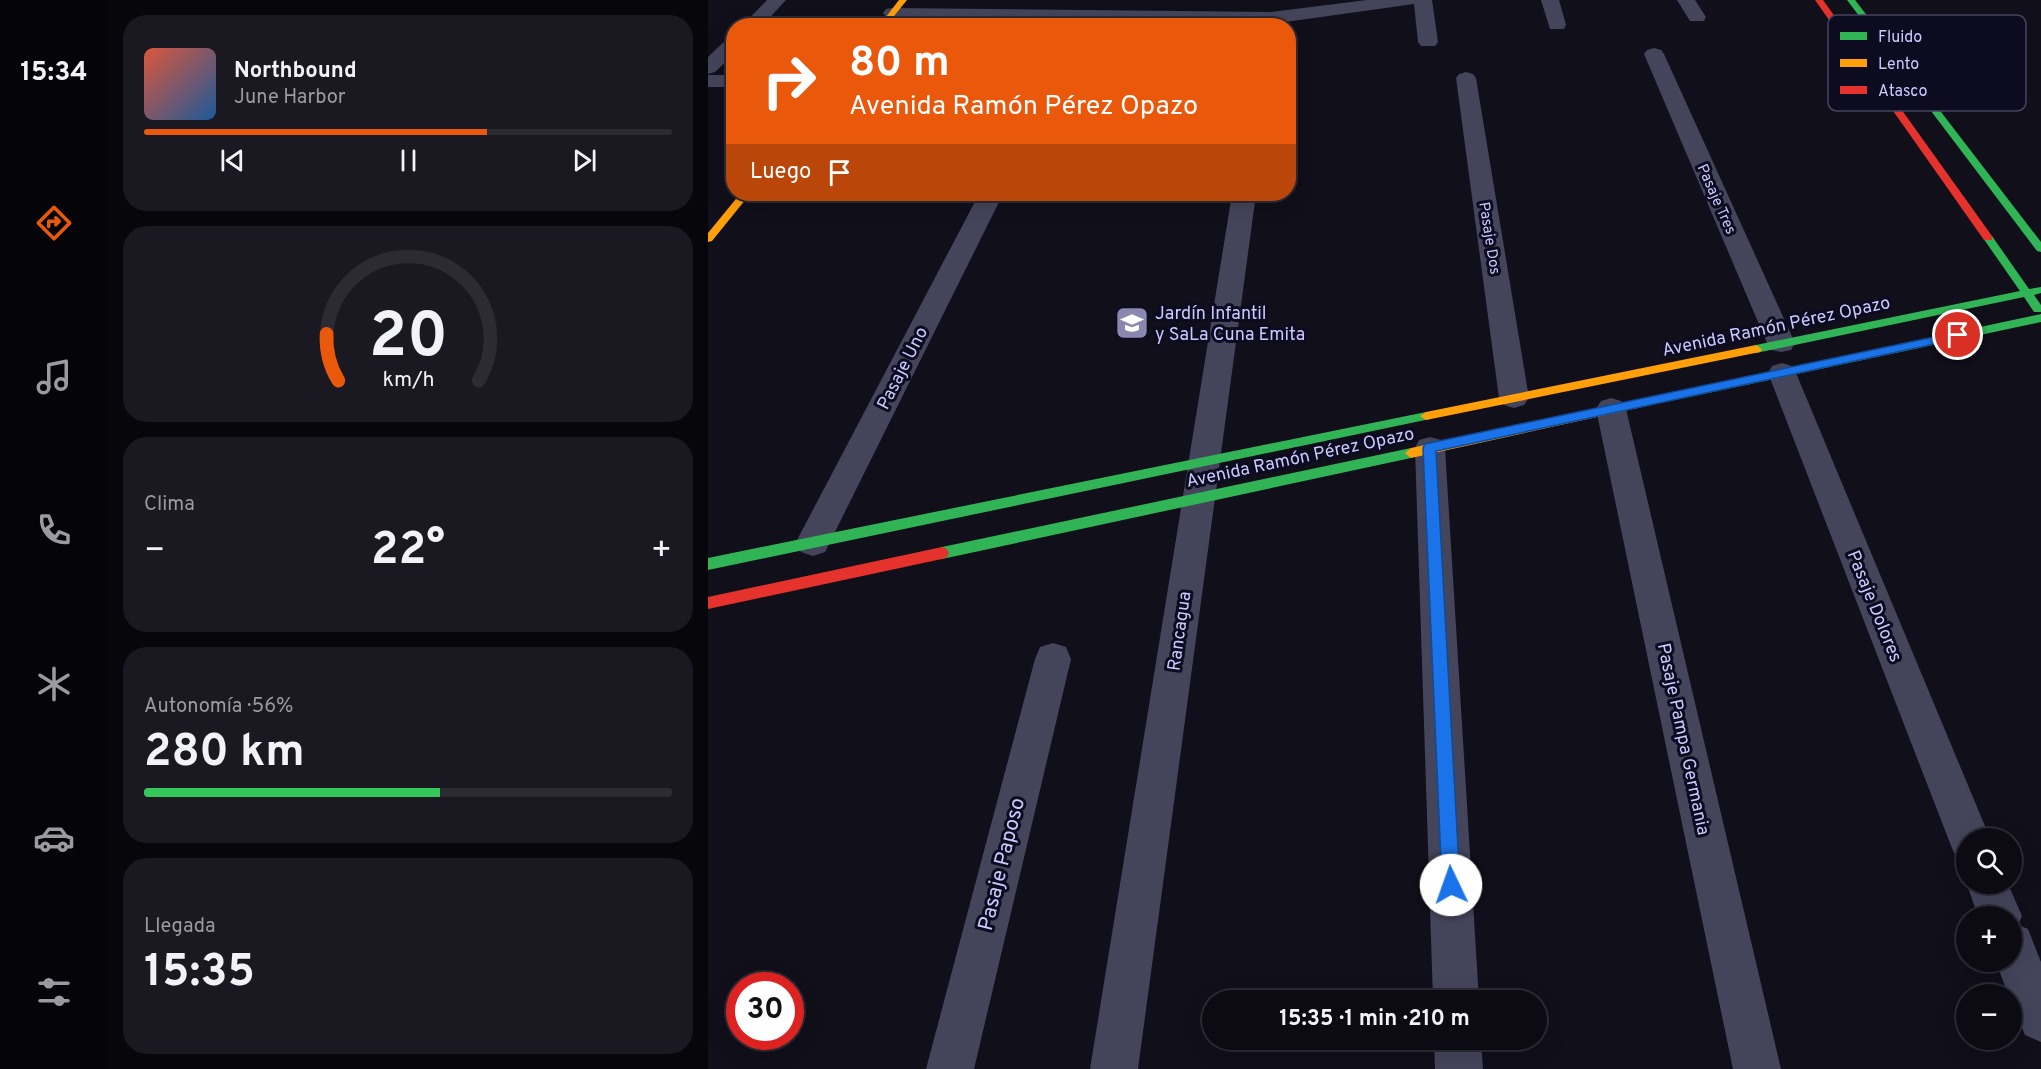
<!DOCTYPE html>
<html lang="es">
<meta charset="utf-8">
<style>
body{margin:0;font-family:Overpass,sans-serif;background:#1a1922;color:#f1f3f6;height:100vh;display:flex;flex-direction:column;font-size:22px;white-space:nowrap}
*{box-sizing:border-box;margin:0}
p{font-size:20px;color:#9a9ba0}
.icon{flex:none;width:33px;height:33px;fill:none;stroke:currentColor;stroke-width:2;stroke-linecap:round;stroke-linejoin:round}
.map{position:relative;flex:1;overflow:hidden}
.drawer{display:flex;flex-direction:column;gap:15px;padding:15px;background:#07060b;width:600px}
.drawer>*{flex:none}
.banner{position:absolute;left:18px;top:18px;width:570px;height:183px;border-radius:24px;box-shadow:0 6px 24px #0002,0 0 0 2px #2c2b34;background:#ea580c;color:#fff;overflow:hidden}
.fabs{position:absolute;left:1248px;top:828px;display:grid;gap:12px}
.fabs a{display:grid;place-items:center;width:66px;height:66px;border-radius:50%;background:#0c0b14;box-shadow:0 6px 24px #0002,0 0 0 2px #2c2b34;font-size:30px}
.speed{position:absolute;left:18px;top:972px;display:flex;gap:12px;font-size:30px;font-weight:700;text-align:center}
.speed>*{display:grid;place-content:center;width:78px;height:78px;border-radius:50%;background:#0c0b14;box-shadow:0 6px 24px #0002,0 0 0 2px #2c2b34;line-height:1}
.speed .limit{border:9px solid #d22;background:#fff;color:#111}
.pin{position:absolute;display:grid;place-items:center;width:51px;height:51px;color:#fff;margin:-26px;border:3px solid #fff;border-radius:50%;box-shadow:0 2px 6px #0007}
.me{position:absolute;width:66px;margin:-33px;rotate:357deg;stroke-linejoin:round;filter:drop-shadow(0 0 4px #0008)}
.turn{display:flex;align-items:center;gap:21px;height:126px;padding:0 24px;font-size:27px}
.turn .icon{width:78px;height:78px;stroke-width:2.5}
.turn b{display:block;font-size:42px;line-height:51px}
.then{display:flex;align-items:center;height:57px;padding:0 24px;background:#0003;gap:12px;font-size:22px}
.big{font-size:45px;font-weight:700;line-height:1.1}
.drawer .card{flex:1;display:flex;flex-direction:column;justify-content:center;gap:9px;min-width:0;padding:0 21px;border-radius:24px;background:#1a1922}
.drawer .dial{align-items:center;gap:0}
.dial svg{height:156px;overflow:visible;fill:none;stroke:#2c2b34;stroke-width:7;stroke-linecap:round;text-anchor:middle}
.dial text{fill:#f1f3f6;stroke:none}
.song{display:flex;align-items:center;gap:18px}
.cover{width:72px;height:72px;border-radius:9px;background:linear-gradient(135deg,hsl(10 70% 55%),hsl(210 70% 35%))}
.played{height:6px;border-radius:3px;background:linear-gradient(90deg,#ea580c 65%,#2c2b34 65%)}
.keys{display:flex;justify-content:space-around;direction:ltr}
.heat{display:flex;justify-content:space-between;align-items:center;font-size:33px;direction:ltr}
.charge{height:9px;border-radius:4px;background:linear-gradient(90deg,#34c759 56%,#2c2b34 0)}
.trip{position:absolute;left:494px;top:990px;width:345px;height:60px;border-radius:30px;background:#0c0b14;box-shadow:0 6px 24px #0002,0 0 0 2px #2c2b34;font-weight:700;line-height:60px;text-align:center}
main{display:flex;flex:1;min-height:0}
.dock{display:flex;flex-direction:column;width:108px;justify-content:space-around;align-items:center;background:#050408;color:#9a9ba0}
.dock .icon{width:42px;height:42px}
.dock .active{color:#ea580c}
.dock b{font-size:27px;color:#f1f3f6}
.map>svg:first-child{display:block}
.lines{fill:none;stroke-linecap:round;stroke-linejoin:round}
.street{fill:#44445b;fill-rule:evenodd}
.fast{fill:#30b455;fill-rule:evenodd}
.slow{fill:#ff9f0a;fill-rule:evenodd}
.jam{fill:#e5322d;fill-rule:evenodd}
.route{fill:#1a73e8;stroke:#114b97;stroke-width:1.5}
.labels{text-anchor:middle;stroke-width:6;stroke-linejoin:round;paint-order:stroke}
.far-street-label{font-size:15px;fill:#ccc9ff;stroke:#0d0b1f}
.poi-label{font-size:18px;fill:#ccc9ff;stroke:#0d0b1f;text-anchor:start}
.street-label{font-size:18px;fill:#ccc9ff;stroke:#0d0b1f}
.near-street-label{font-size:21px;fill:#ccc9ff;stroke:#0d0b1f}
.key{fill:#0d0b1f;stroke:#464462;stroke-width:1.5}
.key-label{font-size:16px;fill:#ccc9ff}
</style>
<main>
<nav class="dock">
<b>15:34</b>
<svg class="icon active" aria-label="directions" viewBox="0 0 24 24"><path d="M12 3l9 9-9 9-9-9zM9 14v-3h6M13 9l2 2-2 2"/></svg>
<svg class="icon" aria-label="music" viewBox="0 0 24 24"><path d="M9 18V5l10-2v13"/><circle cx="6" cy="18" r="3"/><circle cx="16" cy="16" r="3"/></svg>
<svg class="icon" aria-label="phone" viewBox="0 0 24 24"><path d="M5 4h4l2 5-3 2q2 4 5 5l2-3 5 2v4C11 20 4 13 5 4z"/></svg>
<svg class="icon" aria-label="climate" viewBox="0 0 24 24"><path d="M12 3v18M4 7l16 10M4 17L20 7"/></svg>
<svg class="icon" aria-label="car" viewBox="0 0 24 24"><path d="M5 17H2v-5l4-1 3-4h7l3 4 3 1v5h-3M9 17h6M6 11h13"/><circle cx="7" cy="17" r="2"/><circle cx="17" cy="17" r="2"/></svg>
<svg class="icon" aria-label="filters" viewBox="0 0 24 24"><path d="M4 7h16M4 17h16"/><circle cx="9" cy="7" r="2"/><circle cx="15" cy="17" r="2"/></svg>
</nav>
<section class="drawer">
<div class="card">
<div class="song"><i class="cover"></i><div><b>Northbound</b><p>June Harbor</p></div></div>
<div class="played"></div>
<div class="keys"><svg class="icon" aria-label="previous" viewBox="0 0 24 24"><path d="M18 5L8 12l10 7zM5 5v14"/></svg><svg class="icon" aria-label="pause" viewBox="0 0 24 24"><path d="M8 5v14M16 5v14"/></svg><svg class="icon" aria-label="next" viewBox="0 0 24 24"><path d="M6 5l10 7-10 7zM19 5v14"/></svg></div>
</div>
<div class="card dial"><svg viewBox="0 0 100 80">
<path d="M14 69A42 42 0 1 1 86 69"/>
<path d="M14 69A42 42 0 0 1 8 45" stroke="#ea580c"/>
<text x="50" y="56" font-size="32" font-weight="700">20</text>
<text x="50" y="72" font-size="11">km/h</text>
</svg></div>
<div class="card"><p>Clima</p>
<div class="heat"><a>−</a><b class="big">22°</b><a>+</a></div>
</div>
<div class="card"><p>Autonomía · 56%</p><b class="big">280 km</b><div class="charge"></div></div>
<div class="card"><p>Llegada</p><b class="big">15:35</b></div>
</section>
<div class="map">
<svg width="1333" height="1069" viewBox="0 0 1333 1069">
<rect width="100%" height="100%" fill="#100f1a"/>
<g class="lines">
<!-- street -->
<path class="street" d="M 59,0 L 78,0 L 54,26 L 34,26 Z
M 659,0 L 724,0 L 730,42 L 727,46 L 713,46 L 710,42 L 706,4 L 563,24 L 184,18 L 178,17 L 175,13 L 178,9 L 184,8 L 563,12 Z
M 833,0 L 851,0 L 858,25 L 856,29 L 842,29 Z
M 969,0 L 987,0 L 998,17 L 996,21 L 982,21 Z
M 26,37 L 26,54 L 7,72 L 0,74 L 0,57 L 19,39 Z
M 946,48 L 953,50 L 956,54 L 1087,343 L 1083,350 L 1073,352 L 1063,350 L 1059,343 L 936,54 L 939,50 Z
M 758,72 L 765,74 L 768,78 L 821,398 L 816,405 L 806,408 L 796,405 L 791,398 L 748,78 L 751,74 Z
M 0,75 L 26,75 L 26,87 L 0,87 Z
M 271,194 L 295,194 L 117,552 L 105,556 L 93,552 L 88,542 Z
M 524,194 L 548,194 L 430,1069 L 382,1069 Z
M 1074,363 L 1084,366 L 1088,373 L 1282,838 L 1258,838 L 1258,858 L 1246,853 L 1240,838 L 1060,373 L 1064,366 Z
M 903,398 L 913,401 L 918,409 L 1073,1069 L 1025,1069 L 888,409 L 893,401 Z
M 722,437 L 733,440 L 737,448 L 771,1000 L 725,1000 L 707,448 L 711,440 Z
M 345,643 L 358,647 L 363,659 L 266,1069 L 218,1069 L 327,659 L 332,647 Z
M 1258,882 L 1300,884 L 1314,916 L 1310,925 L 1320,929 L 1333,962 L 1333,1042 L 1317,1035 L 1304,1003 L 1304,994 L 1300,994 L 1288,962 L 1304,962 L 1304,916 L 1270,916 Z
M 726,1040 L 773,1040 L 775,1069 L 727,1069 Z"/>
<!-- fast -->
<path class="fast" d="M 1139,0 L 1147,0 L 1333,242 L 1333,252 L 1329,251 Z
M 1280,235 L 1284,236 L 1321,289 L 1333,287 L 1333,293 L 1326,295 L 1333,305 L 1333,312 L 1326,312 L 1316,297 L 1048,353 L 1042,349 L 1048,345 L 1312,291 L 1275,238 Z
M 1333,314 L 1333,322 L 953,403 L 947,399 L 953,395 Z
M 718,412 L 724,416 L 722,419 L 0,570 L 0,558 Z
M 703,448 L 709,453 L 703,458 L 234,559 L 229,557 L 227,553 L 229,549 L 234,547 Z"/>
<!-- slow -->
<path class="slow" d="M 191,0 L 199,0 L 178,26 L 171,26 Z
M 32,194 L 42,194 L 4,241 L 0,242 L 0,233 Z
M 1048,345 L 1054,349 L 1052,352 L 718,420 L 712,416 L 718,412 Z
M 953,395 L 959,399 L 957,402 L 703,458 L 697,453 L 703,448 Z"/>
<!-- jam -->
<path class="jam" d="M 1107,0 L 1115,0 L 1284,236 L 1284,240 L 1276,240 Z
M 234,547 L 239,549 L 241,553 L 239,557 L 234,559 L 0,609 L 0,597 Z"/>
</g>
<!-- route -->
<path class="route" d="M 1250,332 L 1254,333 L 1254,338 L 728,451 L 752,885 L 749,892 L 743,894 L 736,892 L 734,885 L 715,448 L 717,444 Z"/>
<!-- icons -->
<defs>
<symbol id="school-square" viewBox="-11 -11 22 22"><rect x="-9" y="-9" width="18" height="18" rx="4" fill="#8a88af" stroke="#0d0b1f"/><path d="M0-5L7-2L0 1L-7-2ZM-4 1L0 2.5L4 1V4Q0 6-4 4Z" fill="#fff"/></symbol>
</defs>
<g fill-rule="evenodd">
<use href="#school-square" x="405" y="304" width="38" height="38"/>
</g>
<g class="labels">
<!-- far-street labels -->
<g class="far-street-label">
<text transform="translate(1009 199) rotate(66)" y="5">Pasaje Tres</text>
<text transform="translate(782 238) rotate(81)" y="5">Pasaje Dos</text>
</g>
<!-- poi labels -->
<g class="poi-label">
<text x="447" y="319">Jardín Infantil<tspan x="447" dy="21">y SaLa Cuna Emita</tspan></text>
</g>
<!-- street labels -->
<g class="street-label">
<text transform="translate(1068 326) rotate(-12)" y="6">Avenida Ramón Pérez Opazo</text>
<text transform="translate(194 368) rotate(-63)" y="6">Pasaje Uno</text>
<text transform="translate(592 457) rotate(-12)" y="6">Avenida Ramón Pérez Opazo</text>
<text transform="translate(1167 606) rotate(68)" y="6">Pasaje Dolores</text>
<text transform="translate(471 631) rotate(-82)" y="6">Rancagua</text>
<text transform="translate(976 739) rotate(78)" y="6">Pasaje Pampa Germania</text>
</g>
<!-- near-street labels -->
<g class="near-street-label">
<text transform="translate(293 864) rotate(-76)" y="7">Pasaje Paposo</text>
</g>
</g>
<!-- legend -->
<rect x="1120" y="15" width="198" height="96" rx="9" class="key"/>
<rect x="1132" y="32" width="27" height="8" fill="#30b455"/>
<rect x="1132" y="59" width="27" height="8" fill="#ff9f0a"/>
<rect x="1132" y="86" width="27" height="8" fill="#e5322d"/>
<g class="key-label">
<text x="1170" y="42">Fluido</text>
<text x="1170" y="69">Lento</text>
<text x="1170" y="96">Atasco</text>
</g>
</svg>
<div class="fabs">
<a><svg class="icon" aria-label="search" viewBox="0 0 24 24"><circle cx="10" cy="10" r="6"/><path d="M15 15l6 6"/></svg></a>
<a>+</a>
<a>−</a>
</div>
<div class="speed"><div class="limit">30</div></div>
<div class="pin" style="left:1250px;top:335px;background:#d93025"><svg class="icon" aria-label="arrive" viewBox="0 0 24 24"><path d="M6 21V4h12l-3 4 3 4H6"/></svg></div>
<svg class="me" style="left:743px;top:885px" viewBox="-20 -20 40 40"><circle r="19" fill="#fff"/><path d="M0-13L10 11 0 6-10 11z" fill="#1a73e8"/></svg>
<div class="trip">15:35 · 1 min · 210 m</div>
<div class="banner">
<div class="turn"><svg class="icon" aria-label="right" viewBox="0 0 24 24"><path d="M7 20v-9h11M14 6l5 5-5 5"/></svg><div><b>80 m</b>Avenida Ramón Pérez Opazo</div></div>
<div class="then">Luego<svg class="icon" aria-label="arrive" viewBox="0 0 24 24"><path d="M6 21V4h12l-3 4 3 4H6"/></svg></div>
</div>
</div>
</main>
